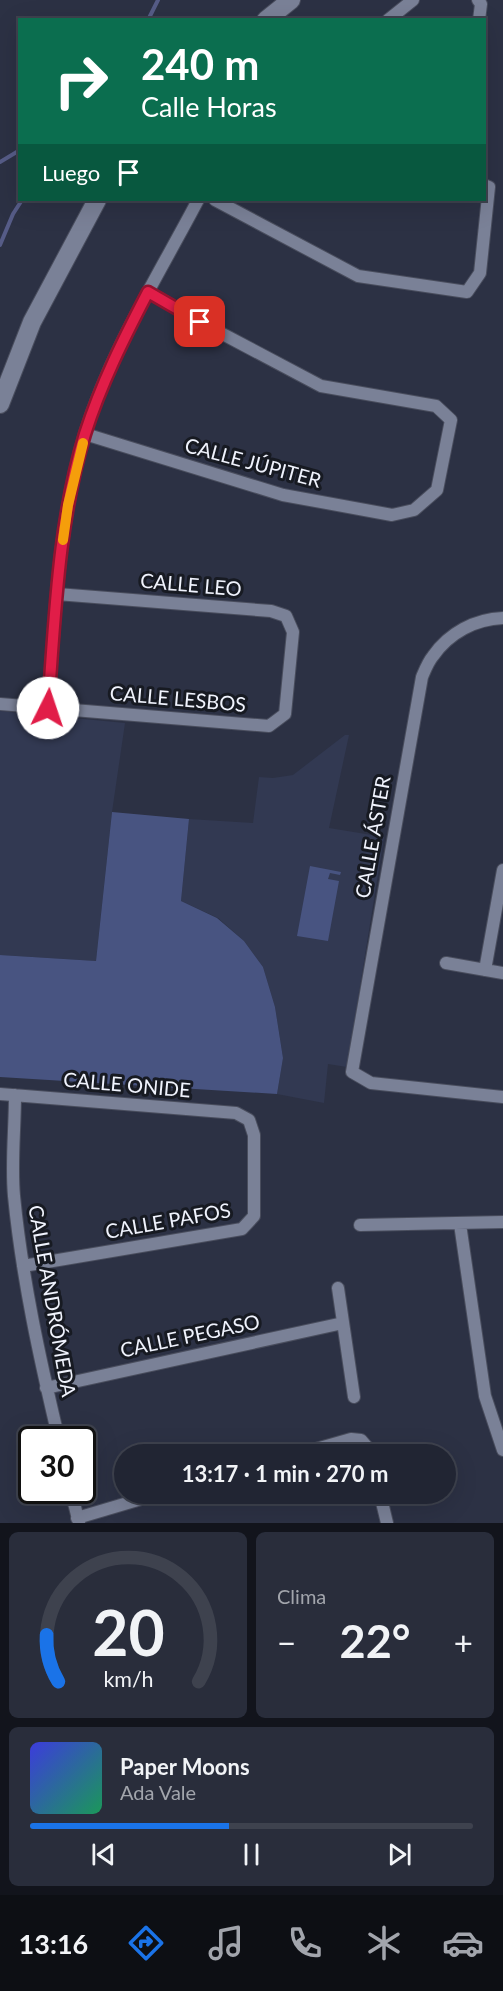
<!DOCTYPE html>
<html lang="es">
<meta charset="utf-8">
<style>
body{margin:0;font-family:Lato,sans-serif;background:#292d3b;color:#f1f3f6;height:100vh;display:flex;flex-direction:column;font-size:22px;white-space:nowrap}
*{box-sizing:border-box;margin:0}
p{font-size:20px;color:#a2a5ac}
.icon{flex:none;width:33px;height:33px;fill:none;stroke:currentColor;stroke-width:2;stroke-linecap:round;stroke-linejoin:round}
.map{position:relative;height:1523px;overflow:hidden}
.drawer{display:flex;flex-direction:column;gap:9px;padding:9px;background:#12141c;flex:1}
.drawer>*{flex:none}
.guide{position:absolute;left:18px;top:18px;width:468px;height:183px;border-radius:0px;box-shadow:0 6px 24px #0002,0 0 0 2px #3e424e;background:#0b6e4f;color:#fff;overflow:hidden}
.speed{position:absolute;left:18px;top:1426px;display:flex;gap:12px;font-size:30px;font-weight:700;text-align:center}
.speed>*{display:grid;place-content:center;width:78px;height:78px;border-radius:50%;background:#212533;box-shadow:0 6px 24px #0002,0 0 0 2px #3e424e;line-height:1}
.speed .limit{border:3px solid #111;border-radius:9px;background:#fff;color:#111}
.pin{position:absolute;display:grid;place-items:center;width:51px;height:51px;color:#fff;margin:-26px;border-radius:12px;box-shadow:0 3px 9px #0006}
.me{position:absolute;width:66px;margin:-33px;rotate:4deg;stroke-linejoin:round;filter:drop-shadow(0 0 4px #0008)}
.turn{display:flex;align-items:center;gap:21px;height:126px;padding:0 24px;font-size:27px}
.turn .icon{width:78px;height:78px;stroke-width:2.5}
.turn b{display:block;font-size:42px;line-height:51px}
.then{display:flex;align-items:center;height:57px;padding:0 24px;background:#0003;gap:12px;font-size:22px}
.big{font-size:45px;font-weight:700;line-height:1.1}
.drawer .card{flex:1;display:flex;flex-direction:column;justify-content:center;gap:9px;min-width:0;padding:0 21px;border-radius:9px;background:#292d3b}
.drawer .dial{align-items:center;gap:0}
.dial svg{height:156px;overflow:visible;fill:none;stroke:#3e424e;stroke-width:7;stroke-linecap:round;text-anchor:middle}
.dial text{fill:#f1f3f6;stroke:none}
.song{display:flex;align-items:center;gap:18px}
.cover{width:72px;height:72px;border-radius:9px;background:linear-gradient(135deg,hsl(240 70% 55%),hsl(150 70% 35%))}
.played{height:6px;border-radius:3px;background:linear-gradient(90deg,#1a73e8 45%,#3e424e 45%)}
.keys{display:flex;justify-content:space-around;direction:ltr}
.heat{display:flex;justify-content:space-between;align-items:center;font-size:33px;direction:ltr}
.drawer .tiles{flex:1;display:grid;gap:9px;grid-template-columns:1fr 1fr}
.card:last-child{grid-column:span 2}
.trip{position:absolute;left:114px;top:1444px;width:342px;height:60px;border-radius:30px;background:#212533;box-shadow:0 6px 24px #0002,0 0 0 2px #3e424e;font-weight:700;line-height:60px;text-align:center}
.tab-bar{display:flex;height:96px;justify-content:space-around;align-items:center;background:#0d0f14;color:#a2a5ac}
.tab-bar .icon{width:42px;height:42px}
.tab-bar .active{color:#1a73e8}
.tab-bar b{font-size:27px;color:#f1f3f6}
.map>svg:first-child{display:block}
.built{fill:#323952}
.green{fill:#485481}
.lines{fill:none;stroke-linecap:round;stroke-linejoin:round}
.stream{stroke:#565c87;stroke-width:4}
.street-casing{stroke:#494d5d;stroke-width:14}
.secondary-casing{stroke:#494d5d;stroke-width:20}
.street{stroke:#7a8197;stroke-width:12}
.secondary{stroke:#7a8197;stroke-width:18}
.route-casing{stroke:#92132f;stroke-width:15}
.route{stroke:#e11d48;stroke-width:10}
.slow{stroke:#f59e0b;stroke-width:10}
.labels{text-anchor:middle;stroke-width:6;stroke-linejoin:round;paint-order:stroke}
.street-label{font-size:20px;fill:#f0f3fd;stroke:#171a22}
</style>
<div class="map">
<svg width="503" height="1523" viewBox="0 0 503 1523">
<rect width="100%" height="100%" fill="#2c3144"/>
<!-- built -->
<path class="built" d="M 0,711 L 125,723 L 112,812 L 96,961 L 0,955 Z
M 345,735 L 349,735 L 329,828 L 384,837 L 347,1067 L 328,1064 L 324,1103 L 277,1094 L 283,1058 L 275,1007 L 263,967 L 244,941 L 218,918 L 181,901 L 189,819 L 253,823 L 259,777 L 273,778 L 293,775 Z"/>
<!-- green -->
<path class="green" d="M 112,812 L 189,819 L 181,901 L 217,918 L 244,941 L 263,967 L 275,1007 L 283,1058 L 277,1094 L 0,1077 L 0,955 L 96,961 Z
M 310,866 L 341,872 L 340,875 L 330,873 L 328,879 L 339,881 L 328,941 L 297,936 Z"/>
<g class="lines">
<!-- stream -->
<path class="stream" d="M 148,20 L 158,0
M 0,162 L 20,150
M 0,245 L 13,214 L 22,200"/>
<defs>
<path id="street" d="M 478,0 L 481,4 L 479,20
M 388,20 L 413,0
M 215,200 L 358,276 L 467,292 L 480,273 L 489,187 L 484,185
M 85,434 L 283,495 L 392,515 L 414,510 L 437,490 L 451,420 L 436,406 L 321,386 L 217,331 L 148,292
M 503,618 C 475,619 449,633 433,656 C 428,662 425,670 422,677 L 352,1072 L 371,1083 L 503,1097
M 0,704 L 269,726 L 285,714 L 293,632 L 286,616 L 271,611 L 57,594
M 48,708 C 55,617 58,522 85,433 C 111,350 158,276 198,200
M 446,963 L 503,973
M 485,970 L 503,870
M 0,1094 L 236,1113 L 249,1120 L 254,1135 L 254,1216 L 242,1229 L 23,1266
M 15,1095 C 15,1129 11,1163 14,1196 C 22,1278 40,1360 59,1440
M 460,1224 L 485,1396 L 503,1450
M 360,1225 L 503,1222
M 338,1288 L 354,1397
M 46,1388 L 343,1323
M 295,1455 L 351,1439 L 361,1440 L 367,1447 L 369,1455
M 71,1491 L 79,1523
M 380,1494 L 387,1523
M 77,1518 L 158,1494"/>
<path id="secondary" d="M 266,20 L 291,0
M 0,404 L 32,322 L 97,200"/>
</defs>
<!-- street casing -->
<use href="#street" class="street-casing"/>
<!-- secondary casing -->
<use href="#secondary" class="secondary-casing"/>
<!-- street -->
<use href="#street" class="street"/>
<!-- secondary -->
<use href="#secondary" class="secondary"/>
</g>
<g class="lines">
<defs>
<path id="route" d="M 48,708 C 55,617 58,522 85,434 C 101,384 124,338 148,292 L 200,322"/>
</defs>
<!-- route casing -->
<use href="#route" class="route-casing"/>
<!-- route -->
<use href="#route" class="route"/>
<!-- slow -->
<path class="slow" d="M 63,540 L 68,505 L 83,443"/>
</g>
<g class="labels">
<!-- street labels -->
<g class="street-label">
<text transform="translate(253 463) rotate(15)" y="7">CALLE JÚPITER</text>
<text transform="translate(191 585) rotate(5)" y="7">CALLE LEO</text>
<text transform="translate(178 699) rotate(5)" y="7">CALLE LESBOS</text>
<text transform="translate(373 837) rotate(-80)" y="7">CALLE ÁSTER</text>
<text transform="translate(127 1085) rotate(5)" y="7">CALLE ONIDE</text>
<text transform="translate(168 1221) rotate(-10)" y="7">CALLE PAFOS</text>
<text transform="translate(52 1301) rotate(80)" y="7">CALLE ANDRÓMEDA</text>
<text transform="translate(190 1336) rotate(-12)" y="7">CALLE PEGASO</text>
</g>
</g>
</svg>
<div class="speed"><div class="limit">30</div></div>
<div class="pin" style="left:200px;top:322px;background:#d93025"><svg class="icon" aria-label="arrive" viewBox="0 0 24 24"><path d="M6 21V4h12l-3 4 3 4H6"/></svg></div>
<svg class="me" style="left:48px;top:708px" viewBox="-20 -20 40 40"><circle r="19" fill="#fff"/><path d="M0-13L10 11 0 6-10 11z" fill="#e11d48"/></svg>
<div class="trip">13:17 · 1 min · 270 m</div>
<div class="guide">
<div class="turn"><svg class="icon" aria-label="right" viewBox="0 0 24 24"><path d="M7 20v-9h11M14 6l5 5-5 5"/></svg><div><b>240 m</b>Calle Horas</div></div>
<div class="then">Luego<svg class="icon" aria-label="arrive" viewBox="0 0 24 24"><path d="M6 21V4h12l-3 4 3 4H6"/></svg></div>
</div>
</div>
<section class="drawer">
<div class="tiles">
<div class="card dial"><svg viewBox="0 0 100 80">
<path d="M14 69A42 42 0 1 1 86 69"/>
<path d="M14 69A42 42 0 0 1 8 45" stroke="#1a73e8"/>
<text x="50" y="56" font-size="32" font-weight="700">20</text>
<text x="50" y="72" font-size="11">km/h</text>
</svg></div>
<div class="card"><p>Clima</p>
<div class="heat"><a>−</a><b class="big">22°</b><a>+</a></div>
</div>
<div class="card">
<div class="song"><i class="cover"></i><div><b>Paper Moons</b><p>Ada Vale</p></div></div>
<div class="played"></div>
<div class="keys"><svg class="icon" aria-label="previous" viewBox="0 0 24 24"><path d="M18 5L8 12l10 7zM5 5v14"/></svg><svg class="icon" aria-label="pause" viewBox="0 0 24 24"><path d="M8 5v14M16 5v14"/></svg><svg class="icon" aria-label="next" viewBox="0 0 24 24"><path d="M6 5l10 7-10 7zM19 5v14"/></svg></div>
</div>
</div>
</section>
<nav class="tab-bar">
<b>13:16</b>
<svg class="icon active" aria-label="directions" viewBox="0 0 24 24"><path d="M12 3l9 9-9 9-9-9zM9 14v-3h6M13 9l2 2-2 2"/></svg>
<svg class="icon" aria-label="music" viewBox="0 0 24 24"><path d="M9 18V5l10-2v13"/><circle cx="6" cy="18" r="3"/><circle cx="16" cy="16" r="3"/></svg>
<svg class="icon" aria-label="phone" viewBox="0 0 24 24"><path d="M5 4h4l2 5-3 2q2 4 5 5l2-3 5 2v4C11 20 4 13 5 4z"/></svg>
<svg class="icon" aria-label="climate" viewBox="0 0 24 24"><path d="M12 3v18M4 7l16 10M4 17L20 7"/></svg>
<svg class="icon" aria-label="car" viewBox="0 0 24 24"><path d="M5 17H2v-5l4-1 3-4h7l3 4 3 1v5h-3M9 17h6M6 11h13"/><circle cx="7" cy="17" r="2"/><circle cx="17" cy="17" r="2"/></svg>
</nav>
